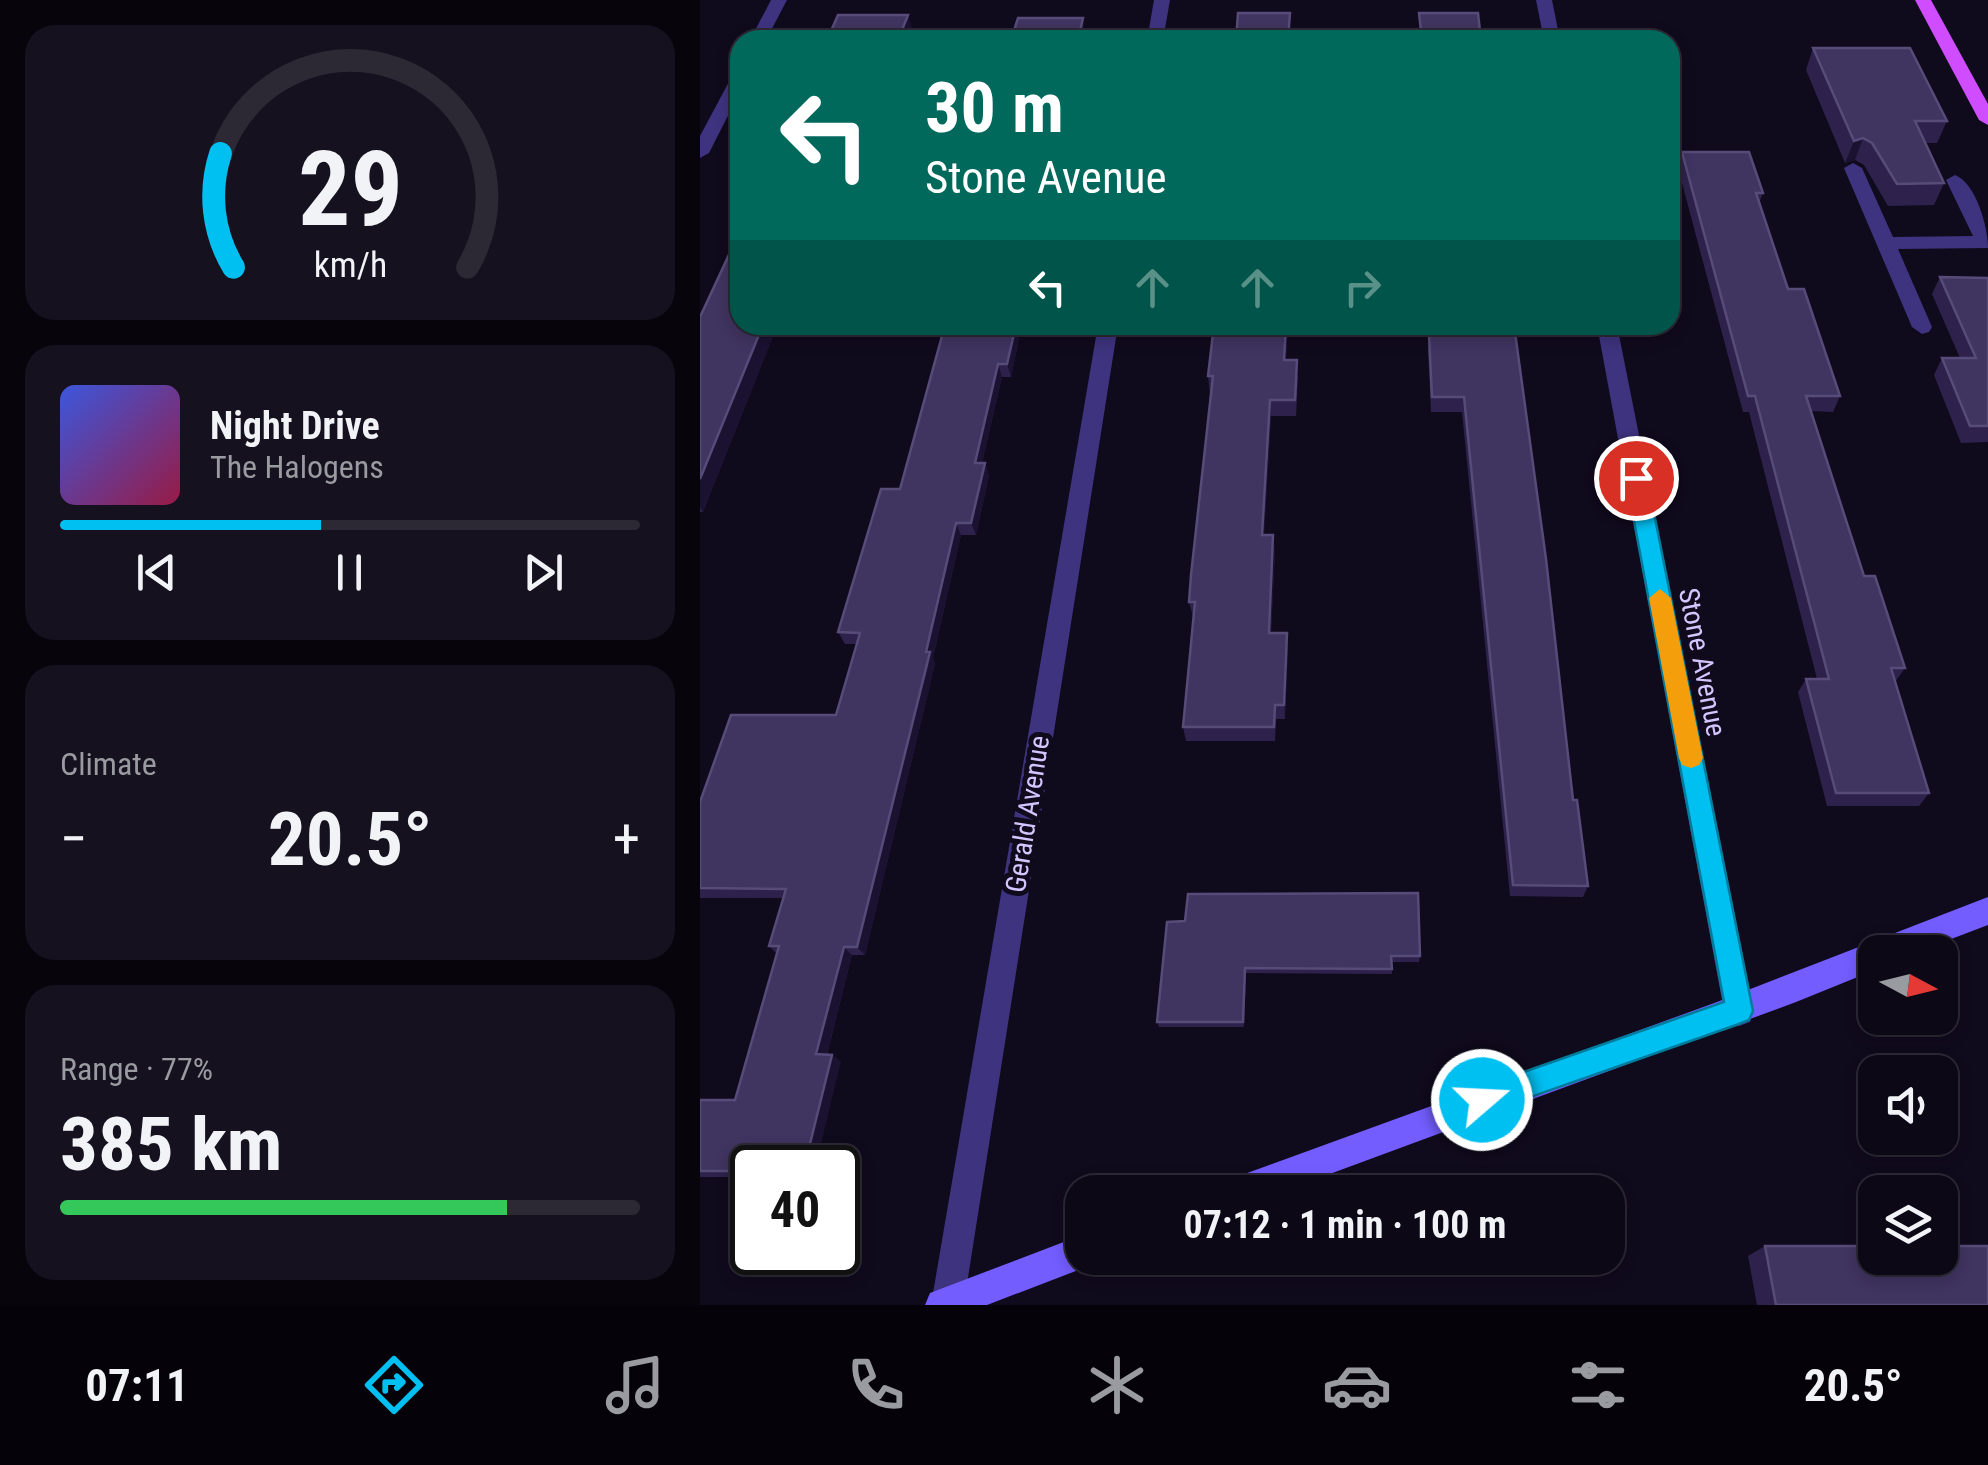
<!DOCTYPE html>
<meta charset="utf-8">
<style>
body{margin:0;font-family:"Roboto Condensed",sans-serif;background:#15111f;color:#f1f3f6;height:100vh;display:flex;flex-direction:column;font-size:38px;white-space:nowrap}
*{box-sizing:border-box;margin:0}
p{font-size:32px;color:#9a9aa1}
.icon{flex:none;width:55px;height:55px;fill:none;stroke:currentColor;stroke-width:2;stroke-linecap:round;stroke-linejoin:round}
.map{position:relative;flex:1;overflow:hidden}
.drawer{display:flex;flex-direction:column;gap:25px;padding:25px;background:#07040c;width:700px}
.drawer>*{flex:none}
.guide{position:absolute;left:30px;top:30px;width:950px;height:305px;border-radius:30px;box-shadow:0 5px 15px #0003,0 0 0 2px #2c2935;background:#00695c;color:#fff;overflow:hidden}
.needle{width:65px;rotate:97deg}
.tools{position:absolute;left:1158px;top:935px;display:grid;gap:20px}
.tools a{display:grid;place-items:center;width:100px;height:100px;border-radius:20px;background:#0c0816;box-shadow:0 5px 15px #0003,0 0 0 2px #2c2935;font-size:50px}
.speed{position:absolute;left:30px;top:1145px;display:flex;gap:20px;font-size:50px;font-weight:700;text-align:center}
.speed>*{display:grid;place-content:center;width:130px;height:130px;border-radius:50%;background:#0c0816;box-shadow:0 5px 15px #0003,0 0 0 2px #2c2935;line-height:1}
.speed .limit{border:5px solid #111;border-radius:15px;background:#fff;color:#111}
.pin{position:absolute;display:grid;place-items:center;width:85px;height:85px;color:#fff;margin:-42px;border:5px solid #fff;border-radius:50%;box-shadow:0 2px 10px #0007}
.me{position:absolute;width:110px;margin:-55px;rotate:71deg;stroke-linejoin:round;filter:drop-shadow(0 0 8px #0008)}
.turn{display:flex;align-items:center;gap:35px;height:210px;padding:0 30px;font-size:45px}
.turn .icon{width:130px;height:130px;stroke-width:2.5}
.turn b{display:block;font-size:70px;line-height:85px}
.lanes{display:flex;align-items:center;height:95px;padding:0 30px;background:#0003;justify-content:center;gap:50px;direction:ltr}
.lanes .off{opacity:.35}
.big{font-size:75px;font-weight:700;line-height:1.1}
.drawer .tile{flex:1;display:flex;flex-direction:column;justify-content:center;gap:15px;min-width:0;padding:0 35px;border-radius:30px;background:#15111f}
.drawer .dial{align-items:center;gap:0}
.dial svg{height:260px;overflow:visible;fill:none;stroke:#2c2935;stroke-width:7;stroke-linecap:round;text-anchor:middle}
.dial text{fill:#f1f3f6;stroke:none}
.song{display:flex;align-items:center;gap:30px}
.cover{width:120px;height:120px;border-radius:15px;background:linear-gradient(135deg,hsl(230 70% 55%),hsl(340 70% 35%))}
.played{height:10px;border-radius:5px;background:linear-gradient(90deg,#00bff1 45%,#2c2935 45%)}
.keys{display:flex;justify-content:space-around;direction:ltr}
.heat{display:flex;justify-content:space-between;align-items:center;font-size:55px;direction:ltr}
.charge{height:15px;border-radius:8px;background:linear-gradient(90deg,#34c759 77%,#2c2935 0)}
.trip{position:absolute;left:365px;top:1175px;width:560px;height:100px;border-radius:30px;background:#0c0816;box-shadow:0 5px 15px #0003,0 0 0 2px #2c2935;font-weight:700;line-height:100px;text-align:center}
.tabs{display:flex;height:160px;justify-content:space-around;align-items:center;background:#050309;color:#9a9aa1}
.tabs .icon{width:70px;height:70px}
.tabs .selected{color:#00bff1}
.tabs b{font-size:45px;color:#f1f3f6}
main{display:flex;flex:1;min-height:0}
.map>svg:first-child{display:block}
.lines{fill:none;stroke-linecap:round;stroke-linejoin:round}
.lane{fill:#3e337e;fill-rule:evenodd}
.street{fill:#3e337e;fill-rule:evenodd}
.secondary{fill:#735dff;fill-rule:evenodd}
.primary{fill:#d04dff;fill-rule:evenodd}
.wall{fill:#2e224c}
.shaded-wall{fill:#1b1131}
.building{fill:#403460;stroke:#574b79;stroke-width:2.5}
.route{fill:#00bff1;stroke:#007c9d;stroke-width:2.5}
.slow{fill:#f59e0b}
.labels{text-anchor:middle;stroke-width:10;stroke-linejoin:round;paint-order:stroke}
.street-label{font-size:28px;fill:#d3c6ff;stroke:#100a1d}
</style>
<main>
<section class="drawer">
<div class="tile dial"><svg viewBox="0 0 100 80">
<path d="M14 69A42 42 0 1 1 86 69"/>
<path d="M14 69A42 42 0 0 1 10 34" stroke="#00bff1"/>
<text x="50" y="56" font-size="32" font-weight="700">29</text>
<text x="50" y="72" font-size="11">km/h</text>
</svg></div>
<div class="tile">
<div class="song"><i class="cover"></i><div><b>Night Drive</b><p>The Halogens</p></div></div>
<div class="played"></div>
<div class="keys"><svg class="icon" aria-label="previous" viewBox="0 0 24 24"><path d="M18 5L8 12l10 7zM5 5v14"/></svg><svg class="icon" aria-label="pause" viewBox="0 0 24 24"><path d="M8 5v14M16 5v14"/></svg><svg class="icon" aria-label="next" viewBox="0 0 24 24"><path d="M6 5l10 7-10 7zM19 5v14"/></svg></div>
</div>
<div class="tile"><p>Climate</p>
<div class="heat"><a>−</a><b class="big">20.5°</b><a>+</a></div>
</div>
<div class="tile"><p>Range · 77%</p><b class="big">385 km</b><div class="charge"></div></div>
</section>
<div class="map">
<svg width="1288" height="1305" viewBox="0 0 1288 1305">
<rect width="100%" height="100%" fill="#100a1d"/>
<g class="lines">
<!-- lane -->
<path class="lane" d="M 1153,163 L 1162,168 L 1193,237 L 1273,236 L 1246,180 L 1255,175 C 1276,183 1288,227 1288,248 L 1198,249 L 1232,327 L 1229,332 L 1222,334 L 1212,327 L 1144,168 Z"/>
<!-- street -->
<path class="street" d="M 71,0 L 87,0 L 66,40 L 50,40 Z
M 454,0 L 470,0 L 463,40 L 447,40 Z
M 836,0 L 852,0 L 860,40 L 844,40 Z
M 40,71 L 40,92 L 9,153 L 0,158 L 0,136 L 32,76 Z
M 398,325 L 418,325 L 264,1303 L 231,1305 Z
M 897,325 L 917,325 L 1054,1011 L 1050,1022 L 1039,1026 L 1028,1022 L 1024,1011 Z"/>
<!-- secondary -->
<path class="secondary" d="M 1288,897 L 1288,925 L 1217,952 L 1175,952 L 1175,970 L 1096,1002 L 581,1192 L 523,1192 L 527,1180 L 539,1176 L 1017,1002 Z
M 382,1235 L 382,1258 L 397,1258 L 394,1264 L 287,1305 L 225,1305 L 230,1293 Z"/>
<!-- primary -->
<path class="primary" d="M 1215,0 L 1231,0 L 1288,104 L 1288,125 L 1279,120 Z"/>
</g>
<!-- wall -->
<path class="wall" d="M 1113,48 L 1247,121 L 1237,143 L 1225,143 L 1244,183 L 1234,205 L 1188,206 L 1164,165 L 1155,160 L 1145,163 L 1106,70 Z
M 982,152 L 1063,193 L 1059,203 L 1088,289 L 1140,396 L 1133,412 L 1111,411 L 1164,576 L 1205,668 L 1195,682 L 1229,793 L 1219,806 L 1127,806 L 1098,692 L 1106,679 L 1117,679 L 1049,412 L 1043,412 L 978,168 Z
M 1240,277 L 1288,278 L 1288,442 L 1261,443 L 1234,375 L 1242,358 L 1260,358 L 1232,294 Z
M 0,317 L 40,325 L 98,325 L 95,331 L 75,331 L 3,512 L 0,512 Z
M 245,325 L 320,325 L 321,329 L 311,377 L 302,377 L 282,463 L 285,463 L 289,476 L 276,535 L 261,535 L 233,658 L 235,664 L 165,955 L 152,955 L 127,1055 L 132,1055 L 141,1062 L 52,1168 L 52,1177 L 0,1177 L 0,1100 L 35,1100 L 77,954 L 69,946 L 83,898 L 0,898 L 0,802 L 136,715 L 157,644 L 145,644 L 138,632 L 200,489 Z
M 514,325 L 588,325 L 586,360 L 598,376 L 596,416 L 571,416 L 564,535 L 575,550 L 571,633 L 588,647 L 585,719 L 576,719 L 575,741 L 486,741 L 483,727 L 493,617 L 489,602 L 510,393 L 508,376 Z
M 738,325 L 814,325 L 873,800 L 888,886 L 883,897 L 810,896 L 762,412 L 731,412 L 728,350 L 729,335 L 739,335 Z
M 467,922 L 720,956 L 719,962 L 692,962 L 692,974 L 546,973 L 544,1027 L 459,1027 L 457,1022 Z
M 1065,1246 L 1288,1305 L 1057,1305 L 1048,1256 Z"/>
<!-- shaded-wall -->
<path class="shaded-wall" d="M 208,15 L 213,31 L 209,40 L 198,40 Z
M 383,18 L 385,31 L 383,40 L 378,40 Z
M 1163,138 L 1155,160 L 1145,163 L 1154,141 Z
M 63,325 L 72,325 L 75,331 L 3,512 L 0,507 L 0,479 Z
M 316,325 L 320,325 L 321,329 L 311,377 L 307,364 Z
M 586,325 L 588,325 L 585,376 L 584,360 Z
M 298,364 L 302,377 L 279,476 L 275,463 Z
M 570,400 L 571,416 L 563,550 L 562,535 Z
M 285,463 L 289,476 L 276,535 L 271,523 Z
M 256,523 L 261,535 L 233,658 L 235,664 L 165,955 L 157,947 Z
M 573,535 L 575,550 L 570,647 L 569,633 Z
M 587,633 L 588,647 L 585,719 L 584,705 Z
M 144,947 L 152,955 L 125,1062 L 116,1054 Z
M 545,968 L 546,973 L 544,1027 L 543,1022 Z
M 132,1055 L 141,1062 L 115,1168 L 104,1168 Z"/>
<!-- building -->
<path class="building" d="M 538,13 L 590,13 L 588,40 L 536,40 Z
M 719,13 L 778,13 L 781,40 L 722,40 Z
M 138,15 L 208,15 L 198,40 L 127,40 Z
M 318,18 L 383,18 L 378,40 L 311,40 Z
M 1113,48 L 1210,48 L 1247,121 L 1215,121 L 1244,183 L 1197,184 L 1172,143 L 1163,138 L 1154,141 Z
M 982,152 L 1049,152 L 1063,193 L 1056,193 L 1088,289 L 1104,289 L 1140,396 L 1106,396 L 1164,576 L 1175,576 L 1205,668 L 1191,668 L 1229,793 L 1136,793 L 1106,679 L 1129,679 L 1055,396 L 1048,396 Z
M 40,231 L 40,325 L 63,325 L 0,479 L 0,317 Z
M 1240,277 L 1288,278 L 1288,426 L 1270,426 L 1242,358 L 1276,358 Z
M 245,325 L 316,325 L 307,364 L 298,364 L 275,463 L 285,463 L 271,523 L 256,523 L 226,652 L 230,652 L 157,947 L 144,947 L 116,1054 L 132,1055 L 104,1168 L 52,1168 L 52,1171 L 0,1171 L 0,1100 L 35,1100 L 79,946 L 69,946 L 86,889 L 0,888 L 0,802 L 31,715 L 136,715 L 160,633 L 138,632 L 181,489 L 200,489 Z
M 514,325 L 586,325 L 584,360 L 597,360 L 595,400 L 570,400 L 562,535 L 573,535 L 569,633 L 587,633 L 584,705 L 575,705 L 574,727 L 483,727 L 495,602 L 489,602 L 491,575 L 513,376 L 508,376 Z
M 740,325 L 814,325 L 846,559 L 873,800 L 877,800 L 888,886 L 813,885 L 764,397 L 732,397 L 729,335 L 741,335 Z
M 718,893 L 720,956 L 691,956 L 692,969 L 545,968 L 543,1022 L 457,1022 L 467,922 L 485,921 L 488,894 Z
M 1065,1246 L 1175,1246 L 1175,1258 L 1240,1258 L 1240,1246 L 1288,1246 L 1288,1305 L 1076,1305 Z"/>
<!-- route -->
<path class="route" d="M 936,470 L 947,478 L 1053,1011 L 1049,1020 L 1039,1024 L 782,1114 L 772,1110 L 768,1100 L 772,1090 L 1024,1002 L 926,478 Z"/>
<!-- slow -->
<path class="slow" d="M 960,589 L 971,598 L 1003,758 L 999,765 L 991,768 L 982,765 L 979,758 L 949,598 Z"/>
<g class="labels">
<!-- street labels -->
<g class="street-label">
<text transform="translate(1003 662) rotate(79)" y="10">Stone Avenue</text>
<text transform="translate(327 814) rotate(-81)" y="10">Gerald Avenue</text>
</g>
</g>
</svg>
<div class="tools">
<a><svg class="needle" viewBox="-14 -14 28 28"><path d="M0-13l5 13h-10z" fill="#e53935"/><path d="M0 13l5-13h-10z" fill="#9a9aa1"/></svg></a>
<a><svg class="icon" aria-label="sound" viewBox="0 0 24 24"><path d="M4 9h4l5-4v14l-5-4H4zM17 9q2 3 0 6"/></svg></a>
<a><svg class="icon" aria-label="layers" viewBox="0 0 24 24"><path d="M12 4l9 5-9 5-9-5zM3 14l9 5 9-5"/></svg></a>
</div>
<div class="speed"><div class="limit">40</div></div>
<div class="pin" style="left:936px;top:478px;background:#d93025"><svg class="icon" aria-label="arrive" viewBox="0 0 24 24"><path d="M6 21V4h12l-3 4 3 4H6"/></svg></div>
<svg class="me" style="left:782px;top:1100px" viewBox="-20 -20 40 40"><circle r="17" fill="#00bff1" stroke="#fff" stroke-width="3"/><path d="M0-11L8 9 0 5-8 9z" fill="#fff"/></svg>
<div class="trip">07:12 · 1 min · 100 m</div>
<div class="guide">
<div class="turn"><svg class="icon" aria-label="left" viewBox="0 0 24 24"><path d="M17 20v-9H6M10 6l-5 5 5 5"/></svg><div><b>30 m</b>Stone Avenue</div></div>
<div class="lanes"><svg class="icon" aria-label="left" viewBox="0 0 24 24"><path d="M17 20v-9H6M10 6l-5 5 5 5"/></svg><svg class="icon off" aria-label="ahead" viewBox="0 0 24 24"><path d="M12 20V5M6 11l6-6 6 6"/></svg><svg class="icon off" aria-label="ahead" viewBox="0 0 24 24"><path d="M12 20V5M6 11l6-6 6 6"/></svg><svg class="icon off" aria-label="right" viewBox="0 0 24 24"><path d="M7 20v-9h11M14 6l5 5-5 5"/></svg></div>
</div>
</div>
</main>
<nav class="tabs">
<b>07:11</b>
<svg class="icon selected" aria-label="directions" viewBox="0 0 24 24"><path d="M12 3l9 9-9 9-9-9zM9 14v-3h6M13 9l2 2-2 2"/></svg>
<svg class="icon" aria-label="music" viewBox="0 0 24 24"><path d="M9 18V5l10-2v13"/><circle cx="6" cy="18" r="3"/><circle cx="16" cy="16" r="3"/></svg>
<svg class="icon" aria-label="phone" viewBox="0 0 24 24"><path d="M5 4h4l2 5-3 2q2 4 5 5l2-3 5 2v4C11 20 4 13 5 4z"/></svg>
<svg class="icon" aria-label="climate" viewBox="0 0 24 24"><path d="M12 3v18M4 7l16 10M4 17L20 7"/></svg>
<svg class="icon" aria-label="car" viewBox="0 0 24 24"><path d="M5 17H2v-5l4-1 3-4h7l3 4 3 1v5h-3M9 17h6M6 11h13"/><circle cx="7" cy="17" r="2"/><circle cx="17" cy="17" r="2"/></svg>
<svg class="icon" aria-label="filters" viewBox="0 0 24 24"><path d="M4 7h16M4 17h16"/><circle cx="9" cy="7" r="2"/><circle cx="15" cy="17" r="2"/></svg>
<b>20.5°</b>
</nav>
